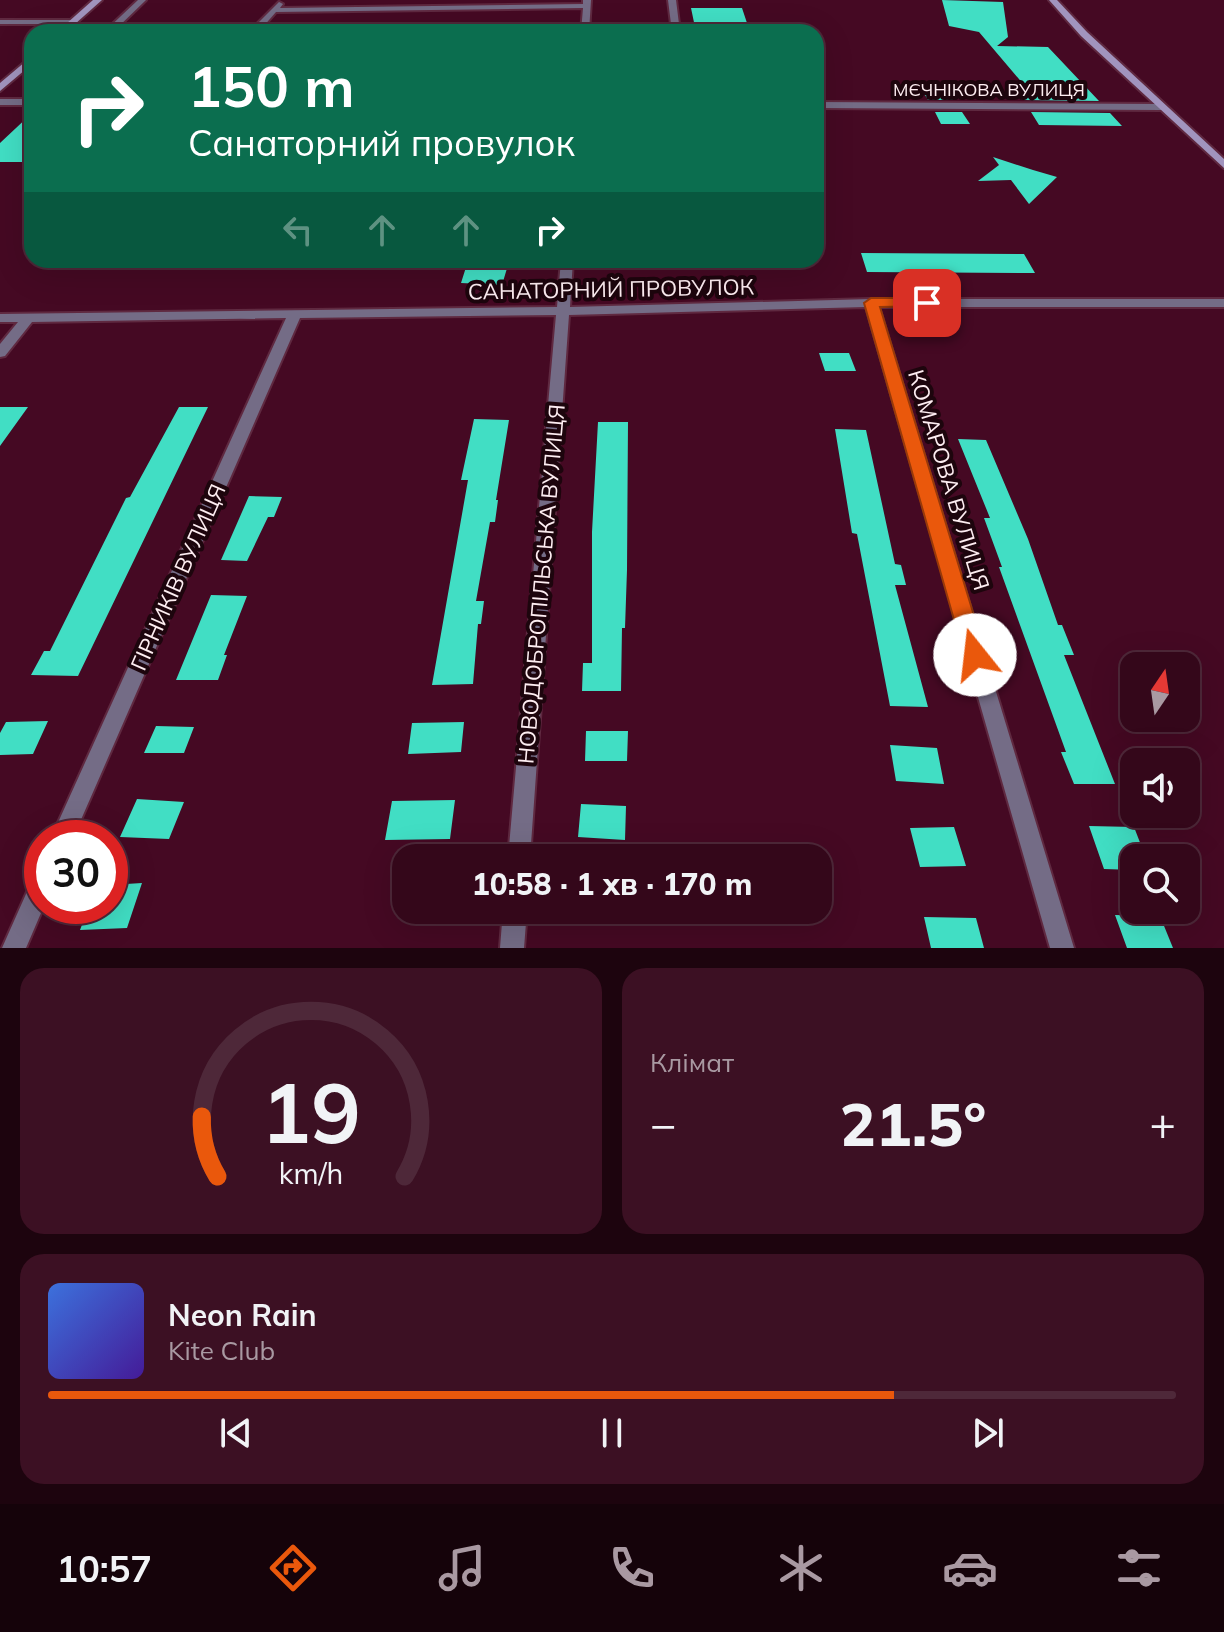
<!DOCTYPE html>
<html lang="uk">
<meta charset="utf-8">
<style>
body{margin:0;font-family:Mulish,sans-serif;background:#3c1023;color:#f1f3f6;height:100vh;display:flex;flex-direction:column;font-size:30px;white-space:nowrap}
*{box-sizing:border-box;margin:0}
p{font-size:26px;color:#a999a2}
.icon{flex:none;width:44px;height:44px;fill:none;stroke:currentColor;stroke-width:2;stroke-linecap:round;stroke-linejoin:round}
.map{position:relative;height:948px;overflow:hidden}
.panel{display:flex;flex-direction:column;gap:20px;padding:20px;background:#1d040e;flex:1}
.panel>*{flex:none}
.top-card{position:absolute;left:24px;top:24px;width:800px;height:244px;border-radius:24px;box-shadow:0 8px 32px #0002,0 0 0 2px #4e2839;background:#0b6e4f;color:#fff;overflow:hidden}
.needle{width:52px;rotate:13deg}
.fabs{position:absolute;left:1120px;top:652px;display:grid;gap:16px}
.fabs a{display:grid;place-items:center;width:80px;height:80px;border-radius:16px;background:#34071a;box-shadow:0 8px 32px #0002,0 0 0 2px #4e2839;font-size:40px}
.speed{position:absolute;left:24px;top:820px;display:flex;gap:16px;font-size:40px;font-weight:700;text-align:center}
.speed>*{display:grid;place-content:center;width:104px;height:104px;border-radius:50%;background:#34071a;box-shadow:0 8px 32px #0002,0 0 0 2px #4e2839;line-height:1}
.speed .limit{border:12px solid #d22;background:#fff;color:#111}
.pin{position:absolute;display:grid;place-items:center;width:68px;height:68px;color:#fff;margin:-34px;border-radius:16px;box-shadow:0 4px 12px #0006}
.me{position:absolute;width:88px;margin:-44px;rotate:344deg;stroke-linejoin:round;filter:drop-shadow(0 0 6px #0008)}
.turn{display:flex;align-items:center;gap:28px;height:168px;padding:0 32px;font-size:36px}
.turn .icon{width:104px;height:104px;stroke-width:2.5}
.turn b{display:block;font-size:56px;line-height:68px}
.lanes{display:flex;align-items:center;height:76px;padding:0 32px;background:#0003;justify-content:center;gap:40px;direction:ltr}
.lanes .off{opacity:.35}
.big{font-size:60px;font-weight:800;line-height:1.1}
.panel .widget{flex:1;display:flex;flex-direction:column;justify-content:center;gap:12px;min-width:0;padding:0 28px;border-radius:24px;background:#3c1023}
.panel .dial{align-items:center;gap:0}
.dial svg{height:208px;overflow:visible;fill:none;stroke:#4e2839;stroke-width:7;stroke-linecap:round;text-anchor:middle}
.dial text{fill:#f1f3f6;stroke:none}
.song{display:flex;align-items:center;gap:24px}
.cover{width:96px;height:96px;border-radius:12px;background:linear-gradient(135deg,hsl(220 70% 55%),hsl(260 70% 35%))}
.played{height:8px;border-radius:4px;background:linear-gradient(90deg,#ea580c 75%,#4e2839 75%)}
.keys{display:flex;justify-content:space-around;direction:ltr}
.heat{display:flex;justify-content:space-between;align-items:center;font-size:44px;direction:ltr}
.panel .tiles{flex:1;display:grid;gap:20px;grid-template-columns:1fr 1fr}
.widget:last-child{grid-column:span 2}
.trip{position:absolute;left:392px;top:844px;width:440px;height:80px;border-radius:24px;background:#34071a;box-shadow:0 8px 32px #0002,0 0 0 2px #4e2839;font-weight:800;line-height:80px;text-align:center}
.tab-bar{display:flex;height:128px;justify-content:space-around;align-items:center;background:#15030a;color:#a999a2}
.tab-bar .icon{width:56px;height:56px}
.tab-bar .selected{color:#ea580c}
.tab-bar b{font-size:36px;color:#f1f3f6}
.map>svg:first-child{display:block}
.building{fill:#41dec4}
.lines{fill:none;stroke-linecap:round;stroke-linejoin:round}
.minor-casing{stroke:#5f2940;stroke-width:4}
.secondary-casing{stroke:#5f2940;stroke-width:4}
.minor{fill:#746c86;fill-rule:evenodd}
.secondary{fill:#a194be;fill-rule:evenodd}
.route{fill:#ea580c;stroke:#983908;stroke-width:2}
.labels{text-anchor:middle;stroke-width:8;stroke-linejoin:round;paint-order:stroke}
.far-street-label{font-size:18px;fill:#fdedf1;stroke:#1d050d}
.street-label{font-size:22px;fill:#fdedf1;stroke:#1d050d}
</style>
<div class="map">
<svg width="1224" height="948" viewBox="0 0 1224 948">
<rect width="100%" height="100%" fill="#450923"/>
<!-- building -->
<path class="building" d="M 942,0 L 1003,2 L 1008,37 L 997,46 L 1048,47 L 1099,101 L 1022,100 L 1012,85 L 1024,85 L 979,32 L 949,26 Z
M 691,8 L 742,8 L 750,32 L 696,32 Z
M 919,85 L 943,85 L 953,100 L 928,100 Z
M 935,112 L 962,112 L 970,124 L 941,124 Z
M 1031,112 L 1110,113 L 1122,126 L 1039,125 Z
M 32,113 L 32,162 L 0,162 L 0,143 Z
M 993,157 L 1033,170 L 1057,177 L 1029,204 L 1011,180 L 978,181 L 999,165 Z
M 861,253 L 1024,254 L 1035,273 L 867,272 Z
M 467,264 L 508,265 L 502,285 L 461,283 Z
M 819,353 L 849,353 L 856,371 L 825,371 Z
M 0,407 L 28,407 L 0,446 Z
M 179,407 L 208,407 L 78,676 L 31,675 L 44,651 L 50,651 L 126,498 L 130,497 Z
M 474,419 L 509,420 L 496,500 L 498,500 L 495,522 L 490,522 L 476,601 L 484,601 L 481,624 L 478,624 L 473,684 L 432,685 L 468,480 L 461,480 Z
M 598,422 L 628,422 L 627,570 L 625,628 L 622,628 L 621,691 L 582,691 L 583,663 L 592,663 L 592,532 Z
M 835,429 L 866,430 L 895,564 L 901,565 L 906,585 L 895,585 L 928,707 L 890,706 L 857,534 L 852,533 Z
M 958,439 L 986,440 L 1028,539 L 1058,625 L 1062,625 L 1074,655 L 1064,655 L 1115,784 L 1074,784 L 1061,752 L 1066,752 L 999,567 L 1002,567 L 984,518 L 990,518 Z
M 249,496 L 282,497 L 274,517 L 268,517 L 247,561 L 221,560 Z
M 211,595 L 247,596 L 224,655 L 227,655 L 218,680 L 176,680 Z
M 48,721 L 33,754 L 0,755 L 0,733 L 6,722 Z
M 464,722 L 461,752 L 408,754 L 412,723 Z
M 156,726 L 194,727 L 184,753 L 144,753 Z
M 586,731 L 628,731 L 627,761 L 585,761 Z
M 890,745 L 937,748 L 944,784 L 896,781 Z
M 137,799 L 184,802 L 169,839 L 120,837 Z
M 455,800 L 450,839 L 385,840 L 392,801 Z
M 581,804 L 626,806 L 625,840 L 578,837 Z
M 1089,826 L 1134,827 L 1146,858 L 1134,858 L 1134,870 L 1104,869 Z
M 954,827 L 966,866 L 920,867 L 910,828 Z
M 142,883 L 127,928 L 80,930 L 89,906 L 110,906 L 110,885 Z
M 1115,915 L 1160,916 L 1173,948 L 1127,948 Z
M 924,917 L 976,918 L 984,948 L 931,948 Z"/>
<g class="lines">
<defs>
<path id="minor" d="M 138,0 L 146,0 L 113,32 L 104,32 Z
M 583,0 L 591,0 L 589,32 L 581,32 L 583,8 L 276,12 L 262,28 L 208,32 L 257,24 L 279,2 L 283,4 L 280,8 L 583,4 Z
M 668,0 L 676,0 L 680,32 L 672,32 Z
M 0,20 L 74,20 L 78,22 L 74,24 L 0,24 Z
M 0,99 L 32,99 L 32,105 L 0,105 Z
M 816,102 L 1162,104 L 1167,107 L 1162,110 L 816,108 Z
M 561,260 L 573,260 L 570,307 L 871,299 L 1224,299 L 1224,307 L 879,307 L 1074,948 L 1050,948 L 866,307 L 569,315 L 530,858 L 508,858 L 556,315 L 300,318 L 73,838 L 51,838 L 286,318 L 32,322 L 5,356 L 0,357 L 0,344 L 18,322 L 0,322 L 0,314 L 557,307 Z
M 42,872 L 42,906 L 44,906 L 26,948 L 2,948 L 34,876 Z
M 503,910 L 527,910 L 524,948 L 500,948 Z"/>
<path id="secondary" d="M 93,0 L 102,0 L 66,32 L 57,32 Z
M 1049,0 L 1057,0 L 1087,32 L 1224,159 L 1224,168 L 1081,36 Z
M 32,56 L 32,64 L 0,91 L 0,83 Z"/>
</defs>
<!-- minor casing -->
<use href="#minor" class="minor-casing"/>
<!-- secondary casing -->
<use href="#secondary" class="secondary-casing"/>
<!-- minor -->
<use href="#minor" class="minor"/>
<!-- secondary -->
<use href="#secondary" class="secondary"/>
</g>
<!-- route -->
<path class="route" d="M 927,298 L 935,303 L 933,306 L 880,307 L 986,655 L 983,661 L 975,664 L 967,661 L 964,655 L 864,303 L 871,298 Z"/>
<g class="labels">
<!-- far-street labels -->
<g class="far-street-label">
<text x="989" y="96">МЄЧНІКОВА ВУЛИЦЯ</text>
</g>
<!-- street labels -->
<g class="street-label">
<text transform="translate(611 289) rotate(-1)" y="8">САНАТОРНИЙ ПРОВУЛОК</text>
<text transform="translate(949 480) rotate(73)" y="8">КОМАРОВА ВУЛИЦЯ</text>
<text transform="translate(178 577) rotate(-66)" y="8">ГІРНИКІВ ВУЛИЦЯ</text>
<text transform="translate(541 584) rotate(-85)" y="8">НОВОДОБРОПІЛЬСЬКА ВУЛИЦЯ</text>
</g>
</g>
</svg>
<div class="fabs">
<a><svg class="needle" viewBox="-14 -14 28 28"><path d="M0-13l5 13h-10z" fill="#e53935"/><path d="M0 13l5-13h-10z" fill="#a999a2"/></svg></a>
<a><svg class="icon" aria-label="sound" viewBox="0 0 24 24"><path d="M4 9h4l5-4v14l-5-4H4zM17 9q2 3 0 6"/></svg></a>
<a><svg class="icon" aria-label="search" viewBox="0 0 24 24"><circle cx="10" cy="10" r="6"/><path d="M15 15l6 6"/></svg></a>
</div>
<div class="speed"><div class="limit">30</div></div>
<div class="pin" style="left:927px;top:303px;background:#d93025"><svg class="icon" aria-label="arrive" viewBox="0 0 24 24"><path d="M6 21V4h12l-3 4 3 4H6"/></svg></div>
<svg class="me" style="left:975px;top:655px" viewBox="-20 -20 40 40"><circle r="19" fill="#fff"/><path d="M0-13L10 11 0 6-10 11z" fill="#ea580c"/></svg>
<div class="trip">10:58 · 1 хв · 170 m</div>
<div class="top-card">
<div class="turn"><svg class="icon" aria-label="right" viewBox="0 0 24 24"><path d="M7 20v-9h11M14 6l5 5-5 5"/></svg><div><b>150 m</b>Санаторний провулок</div></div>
<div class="lanes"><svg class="icon off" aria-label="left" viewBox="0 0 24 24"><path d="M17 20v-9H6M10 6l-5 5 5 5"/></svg><svg class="icon off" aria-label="ahead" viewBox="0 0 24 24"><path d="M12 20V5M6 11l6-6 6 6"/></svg><svg class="icon off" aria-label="ahead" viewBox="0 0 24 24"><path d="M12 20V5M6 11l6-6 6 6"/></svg><svg class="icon" aria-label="right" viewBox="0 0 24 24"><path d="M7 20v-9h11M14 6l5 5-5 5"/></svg></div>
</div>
</div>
<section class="panel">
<div class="tiles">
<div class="widget dial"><svg viewBox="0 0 100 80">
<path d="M14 69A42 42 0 1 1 86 69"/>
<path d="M14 69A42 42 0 0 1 8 46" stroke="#ea580c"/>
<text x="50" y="56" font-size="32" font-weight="700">19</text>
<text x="50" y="72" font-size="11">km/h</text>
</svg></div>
<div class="widget"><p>Клімат</p>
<div class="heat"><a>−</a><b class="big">21.5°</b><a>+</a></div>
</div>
<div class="widget">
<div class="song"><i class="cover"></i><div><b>Neon Rain</b><p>Kite Club</p></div></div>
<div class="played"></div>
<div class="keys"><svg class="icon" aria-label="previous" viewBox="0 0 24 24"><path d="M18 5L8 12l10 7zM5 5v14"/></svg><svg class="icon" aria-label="pause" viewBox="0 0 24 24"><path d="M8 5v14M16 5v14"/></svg><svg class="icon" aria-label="next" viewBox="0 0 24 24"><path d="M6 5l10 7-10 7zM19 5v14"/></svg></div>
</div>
</div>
</section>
<nav class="tab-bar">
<b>10:57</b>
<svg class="icon selected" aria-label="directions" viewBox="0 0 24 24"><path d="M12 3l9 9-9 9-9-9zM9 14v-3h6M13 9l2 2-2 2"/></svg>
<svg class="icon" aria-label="music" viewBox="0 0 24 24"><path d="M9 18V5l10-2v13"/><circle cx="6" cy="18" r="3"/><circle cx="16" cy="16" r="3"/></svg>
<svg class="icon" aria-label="phone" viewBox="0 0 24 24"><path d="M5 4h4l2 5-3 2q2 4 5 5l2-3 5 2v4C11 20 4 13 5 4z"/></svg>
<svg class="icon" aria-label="climate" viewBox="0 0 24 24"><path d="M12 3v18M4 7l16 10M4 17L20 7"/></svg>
<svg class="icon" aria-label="car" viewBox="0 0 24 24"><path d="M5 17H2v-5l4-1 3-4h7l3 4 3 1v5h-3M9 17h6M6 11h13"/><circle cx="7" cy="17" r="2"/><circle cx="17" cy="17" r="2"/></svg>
<svg class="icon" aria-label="filters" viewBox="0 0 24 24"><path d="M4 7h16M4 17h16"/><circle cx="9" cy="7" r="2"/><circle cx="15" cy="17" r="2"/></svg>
</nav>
